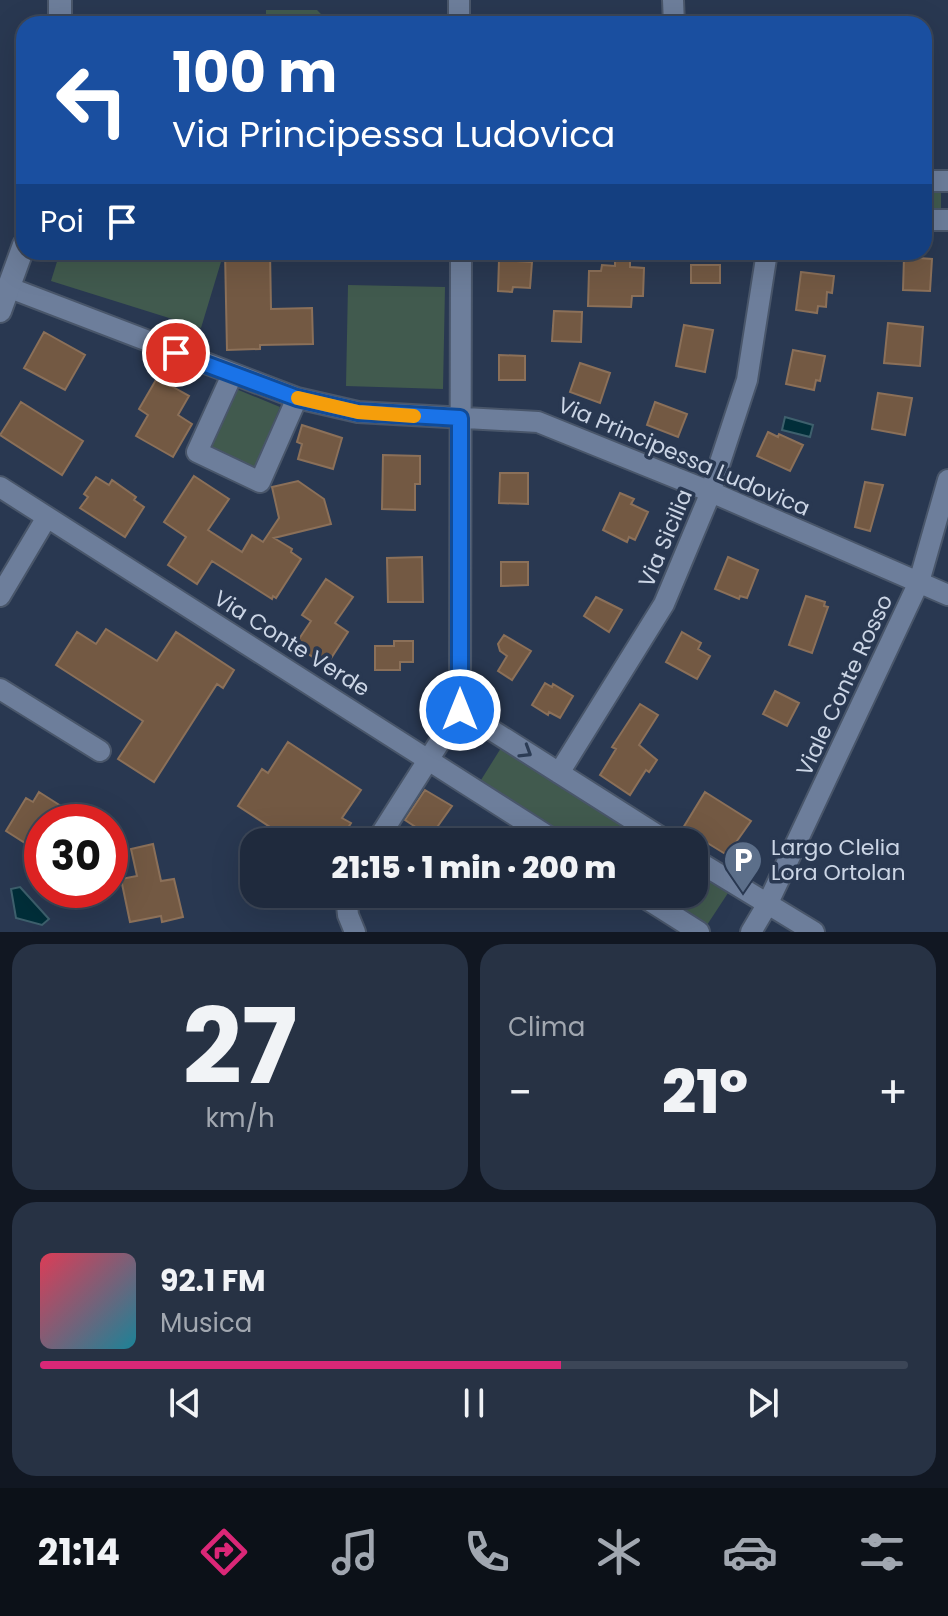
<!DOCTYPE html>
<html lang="it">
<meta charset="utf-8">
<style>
body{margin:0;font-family:Poppins,sans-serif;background:#273244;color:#f1f3f6;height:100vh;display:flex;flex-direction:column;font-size:30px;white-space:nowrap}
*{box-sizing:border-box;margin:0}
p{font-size:26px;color:#a1a7b0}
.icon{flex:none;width:44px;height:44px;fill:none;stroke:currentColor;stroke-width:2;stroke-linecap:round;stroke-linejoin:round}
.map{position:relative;height:932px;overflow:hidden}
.sheet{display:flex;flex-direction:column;gap:12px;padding:12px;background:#111722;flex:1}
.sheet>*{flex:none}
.banner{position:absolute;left:16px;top:16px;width:916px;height:244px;border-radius:24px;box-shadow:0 8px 32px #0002,0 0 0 2px #3c4657;background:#1a4fa0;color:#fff;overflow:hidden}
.speed{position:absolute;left:24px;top:804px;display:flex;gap:16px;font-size:40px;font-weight:700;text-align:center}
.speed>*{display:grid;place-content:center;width:104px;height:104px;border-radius:50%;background:#1f2a3d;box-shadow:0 8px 32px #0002,0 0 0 2px #3c4657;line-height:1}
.speed .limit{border:12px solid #d22;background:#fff;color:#111}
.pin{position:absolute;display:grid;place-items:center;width:68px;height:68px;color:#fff;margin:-34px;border:4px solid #fff;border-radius:50%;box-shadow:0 2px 8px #0007}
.me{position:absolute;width:88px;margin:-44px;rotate:0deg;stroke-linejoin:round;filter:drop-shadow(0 0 6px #0008)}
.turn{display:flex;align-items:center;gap:28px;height:168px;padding:0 24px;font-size:36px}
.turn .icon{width:104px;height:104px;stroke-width:2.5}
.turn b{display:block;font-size:56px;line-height:68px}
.then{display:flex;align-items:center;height:76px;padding:0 24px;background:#0003;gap:16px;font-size:30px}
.big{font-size:60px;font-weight:800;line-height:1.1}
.sheet .tile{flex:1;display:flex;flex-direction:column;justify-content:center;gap:12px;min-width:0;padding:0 28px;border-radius:24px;background:#273244}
.sheet .dial{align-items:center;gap:0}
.dial b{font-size:104px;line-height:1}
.song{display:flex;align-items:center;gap:24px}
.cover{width:96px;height:96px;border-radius:12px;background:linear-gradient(135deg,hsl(350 70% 55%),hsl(190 70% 35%))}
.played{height:8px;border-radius:4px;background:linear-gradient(90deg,#db2777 60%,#3c4657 60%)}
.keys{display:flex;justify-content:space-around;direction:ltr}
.heat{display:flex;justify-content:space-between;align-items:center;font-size:44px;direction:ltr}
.sheet .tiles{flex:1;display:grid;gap:12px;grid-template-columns:1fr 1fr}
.tile:last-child{grid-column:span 2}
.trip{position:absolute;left:240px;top:828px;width:468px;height:80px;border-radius:24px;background:#1f2a3d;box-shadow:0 8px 32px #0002,0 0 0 2px #3c4657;font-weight:800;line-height:80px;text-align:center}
.tab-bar{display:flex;height:128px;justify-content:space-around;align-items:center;background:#0c1118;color:#a1a7b0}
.tab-bar .icon{width:56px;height:56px}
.tab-bar .active{color:#db2777}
.tab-bar b{font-size:36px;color:#f1f3f6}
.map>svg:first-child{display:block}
.green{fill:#415a4e}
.water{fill:#012e39;stroke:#3e606d;stroke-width:2}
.building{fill:#735943;stroke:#8b7059;stroke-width:2}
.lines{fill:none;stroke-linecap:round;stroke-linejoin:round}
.minor-casing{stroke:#49566a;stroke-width:24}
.tertiary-casing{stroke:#49566a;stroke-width:26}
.path{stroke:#69768b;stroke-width:3;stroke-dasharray:4 4;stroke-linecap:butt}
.minor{stroke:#6d7e9b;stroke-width:20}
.tertiary{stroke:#6d7e9b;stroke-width:22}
.oneway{stroke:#2c3c55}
.route-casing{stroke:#114b97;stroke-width:20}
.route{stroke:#1a73e8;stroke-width:14}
.slow{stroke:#f59e0b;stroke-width:14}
.labels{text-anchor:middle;stroke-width:7;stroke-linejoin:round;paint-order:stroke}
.street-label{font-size:22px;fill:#cbd5e5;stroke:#293851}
.poi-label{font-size:22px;fill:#cbd5e5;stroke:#293851;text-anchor:start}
</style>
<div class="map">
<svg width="948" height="932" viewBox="0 0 948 932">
<rect width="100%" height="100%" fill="#293851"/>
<!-- green -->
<path class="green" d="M 266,10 L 317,10 L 324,17 L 325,24 L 266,24 Z
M 924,190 L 941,190 L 941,209 L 924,209 Z
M 60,252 L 224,252 L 201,328 L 51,281 Z
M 348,285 L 445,287 L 443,389 L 346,386 Z
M 236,389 L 280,407 L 255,467 L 211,449 Z
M 501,748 L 648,842 L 578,842 L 481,780 Z
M 694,872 L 728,893 L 707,925 L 659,894 L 694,894 Z"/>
<!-- water -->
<path class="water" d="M 785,417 L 813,425 L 810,437 L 782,430 Z
M 20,887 L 49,919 L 42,925 L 16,918 L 11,889 Z"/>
<!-- building -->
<path class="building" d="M 225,252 L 270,252 L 271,309 L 312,308 L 313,344 L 260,345 L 260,349 L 227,350 Z
M 904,257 L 932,259 L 930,291 L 903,290 Z
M 499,260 L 532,262 L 530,288 L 513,287 L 512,292 L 498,291 Z
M 615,260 L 630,261 L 630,267 L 644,268 L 643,296 L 632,296 L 631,307 L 588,306 L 589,271 L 601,271 L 602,265 L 615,266 Z
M 691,265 L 720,265 L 720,283 L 691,283 Z
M 801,272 L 834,276 L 832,293 L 827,292 L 826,307 L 818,306 L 817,313 L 796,310 Z
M 554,311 L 582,312 L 581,342 L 552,341 Z
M 888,323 L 923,327 L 920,366 L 884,363 Z
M 684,325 L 713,330 L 705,372 L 676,366 Z
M 44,332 L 85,355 L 65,390 L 24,368 Z
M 793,350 L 825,356 L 820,381 L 816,380 L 814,390 L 786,384 Z
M 499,355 L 525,356 L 525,380 L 499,380 Z
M 580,363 L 610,373 L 600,403 L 570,392 Z
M 157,378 L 189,396 L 178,415 L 192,424 L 173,457 L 136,436 L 148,415 L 139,409 Z
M 878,393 L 912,398 L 905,435 L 872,429 Z
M 21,402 L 83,441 L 62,475 L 0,435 Z
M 655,402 L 687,414 L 678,437 L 647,425 Z
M 302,425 L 342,438 L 333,469 L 298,459 L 302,444 L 297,442 Z
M 768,432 L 778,437 L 779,434 L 803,445 L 790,471 L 757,456 Z
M 383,455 L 420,456 L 420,484 L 415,484 L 415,510 L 382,509 Z
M 500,473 L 528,473 L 528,504 L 499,503 Z
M 194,476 L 229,499 L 208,530 L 242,552 L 252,535 L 263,542 L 279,518 L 272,487 L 298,481 L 324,499 L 331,524 L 274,538 L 292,549 L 291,552 L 301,559 L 276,598 L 273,596 L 272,599 L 212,561 L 197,584 L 168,565 L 186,537 L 164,522 Z
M 96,477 L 109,485 L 112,480 L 136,497 L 134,500 L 144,507 L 125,537 L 80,508 L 88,497 L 84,494 Z
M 865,482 L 883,485 L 870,531 L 855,527 Z
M 620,493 L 634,499 L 631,504 L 648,512 L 635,540 L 629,537 L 627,542 L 603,530 Z
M 422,557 L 423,602 L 388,602 L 387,558 Z
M 728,557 L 758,570 L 747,598 L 740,596 L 739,599 L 715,589 Z
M 501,562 L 528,562 L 528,585 L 501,586 Z
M 326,579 L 353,597 L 335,623 L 348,632 L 326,666 L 295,645 L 311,621 L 302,615 Z
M 806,596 L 825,602 L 824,606 L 828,607 L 812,653 L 789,645 Z
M 596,597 L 622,610 L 609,632 L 584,616 Z
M 106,629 L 157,661 L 176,632 L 234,670 L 223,688 L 217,684 L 154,782 L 118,759 L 143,721 L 56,665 L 77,632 L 96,644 Z
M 682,632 L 701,643 L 698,649 L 710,656 L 697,679 L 666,662 Z
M 504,635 L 531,651 L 512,680 L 498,671 L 507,656 L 500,651 L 498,644 Z
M 394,641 L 413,641 L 413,662 L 400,662 L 400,670 L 375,670 L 375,646 L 394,646 Z
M 545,683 L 552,687 L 553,684 L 573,696 L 560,718 L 549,712 L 548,715 L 532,705 Z
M 775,691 L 799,703 L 787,726 L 763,714 Z
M 640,704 L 658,715 L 639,745 L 657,760 L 649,772 L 646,770 L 630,795 L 600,775 L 616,749 L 612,747 Z
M 288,742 L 361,790 L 342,818 L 351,823 L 339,842 L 293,842 L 238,806 L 262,769 L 268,773 Z
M 425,790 L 452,806 L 428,840 L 414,831 L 417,828 L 405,820 Z
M 39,792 L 86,822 L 42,822 L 42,833 L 33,848 L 6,831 L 26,798 L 33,802 Z
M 705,792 L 751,821 L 727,855 L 683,828 Z
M 153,844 L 161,881 L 174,879 L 183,917 L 162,922 L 161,916 L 130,922 L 121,879 L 137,876 L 131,849 Z"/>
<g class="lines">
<defs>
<path id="minor" d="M 459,0 L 459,24
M 673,0 L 674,24
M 924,181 L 948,181
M 924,220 L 948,220
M 10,288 L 297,398 L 358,412 L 538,422 L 711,492 L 948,595
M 232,375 L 197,452 L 260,482 L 297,398
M 0,487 L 557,842
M 0,596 L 47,517
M 0,689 L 100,751
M 460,710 L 461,252
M 460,710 L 668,842
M 559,773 L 664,604 L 708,499 L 747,380 L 767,252
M 376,842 L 460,710
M 694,859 L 814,932
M 346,894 L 348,915 L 355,932
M 639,894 L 699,932
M 751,932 L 767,905 L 919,582 L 948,480"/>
<path id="tertiary" d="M 60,0 L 60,24
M 0,311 L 24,245"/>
</defs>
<!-- minor casing -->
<use href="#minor" class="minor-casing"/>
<!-- tertiary casing -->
<use href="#tertiary" class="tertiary-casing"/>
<!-- path -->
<path class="path" d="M 312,24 L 321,14"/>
<!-- minor -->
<use href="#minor" class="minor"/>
<!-- tertiary -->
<use href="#tertiary" class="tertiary"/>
</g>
<!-- one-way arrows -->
<defs><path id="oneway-chevron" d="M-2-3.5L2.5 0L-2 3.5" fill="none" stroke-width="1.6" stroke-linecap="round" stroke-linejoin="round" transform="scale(2)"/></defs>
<use class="oneway" href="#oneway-chevron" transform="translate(526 752) rotate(32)"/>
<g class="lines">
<defs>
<path id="route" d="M 176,353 L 297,398 L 358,412 L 460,418 L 460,710"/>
</defs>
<!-- route casing -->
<use href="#route" class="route-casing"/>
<!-- route -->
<use href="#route" class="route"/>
<!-- slow -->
<path class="slow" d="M 298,398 L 358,412 L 414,416"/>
</g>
<!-- icons -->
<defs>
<symbol id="parking-pin" viewBox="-11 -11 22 30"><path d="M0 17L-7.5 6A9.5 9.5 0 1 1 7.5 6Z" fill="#5c6f8a" stroke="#293851"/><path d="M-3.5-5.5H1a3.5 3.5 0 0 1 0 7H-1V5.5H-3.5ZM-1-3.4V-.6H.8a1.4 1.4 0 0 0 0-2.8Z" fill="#fff"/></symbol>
</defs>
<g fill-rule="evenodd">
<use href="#parking-pin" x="721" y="838" width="44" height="60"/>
</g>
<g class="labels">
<!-- street labels -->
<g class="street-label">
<text transform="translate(684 456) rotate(23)" y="8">Via Principessa Ludovica</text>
<text transform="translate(665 538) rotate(-67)" y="8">Via Sicilia</text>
<text transform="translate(292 643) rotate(32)" y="8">Via Conte Verde</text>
<text transform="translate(844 685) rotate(-65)" y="8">Viale Conte Rosso</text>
</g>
<!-- poi labels -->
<g class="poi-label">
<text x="771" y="855">Largo Clelia<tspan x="771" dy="25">Lora Ortolan</tspan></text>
</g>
</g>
</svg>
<div class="speed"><div class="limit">30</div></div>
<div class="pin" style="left:176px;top:353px;background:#d93025"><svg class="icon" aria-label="arrive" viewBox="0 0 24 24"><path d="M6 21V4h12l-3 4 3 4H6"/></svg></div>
<svg class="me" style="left:460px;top:710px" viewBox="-20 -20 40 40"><circle r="17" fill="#1a73e8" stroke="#fff" stroke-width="3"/><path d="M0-11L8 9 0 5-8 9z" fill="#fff"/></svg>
<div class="trip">21:15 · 1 min · 200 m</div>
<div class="banner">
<div class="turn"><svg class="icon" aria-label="left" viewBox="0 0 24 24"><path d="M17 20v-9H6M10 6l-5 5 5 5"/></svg><div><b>100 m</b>Via Principessa Ludovica</div></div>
<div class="then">Poi<svg class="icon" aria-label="arrive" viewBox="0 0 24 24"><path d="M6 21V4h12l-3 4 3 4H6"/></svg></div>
</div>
</div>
<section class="sheet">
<div class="tiles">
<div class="tile dial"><b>27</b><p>km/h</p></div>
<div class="tile"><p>Clima</p>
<div class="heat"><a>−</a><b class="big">21°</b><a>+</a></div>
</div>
<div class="tile">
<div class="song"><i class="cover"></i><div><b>92.1 FM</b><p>Musica</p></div></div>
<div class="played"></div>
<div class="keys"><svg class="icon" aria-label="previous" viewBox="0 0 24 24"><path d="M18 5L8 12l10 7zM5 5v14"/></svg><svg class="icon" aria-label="pause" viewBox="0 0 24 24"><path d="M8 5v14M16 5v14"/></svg><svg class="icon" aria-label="next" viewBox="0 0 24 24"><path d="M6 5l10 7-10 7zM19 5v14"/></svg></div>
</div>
</div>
</section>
<nav class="tab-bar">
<b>21:14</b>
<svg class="icon active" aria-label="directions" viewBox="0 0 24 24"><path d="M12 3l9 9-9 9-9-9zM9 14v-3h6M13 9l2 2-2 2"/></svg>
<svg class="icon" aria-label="music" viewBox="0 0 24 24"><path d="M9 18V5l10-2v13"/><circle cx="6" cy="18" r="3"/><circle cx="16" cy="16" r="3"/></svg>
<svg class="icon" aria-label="phone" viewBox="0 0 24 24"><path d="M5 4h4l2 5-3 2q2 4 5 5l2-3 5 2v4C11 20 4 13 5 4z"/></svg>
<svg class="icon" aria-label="climate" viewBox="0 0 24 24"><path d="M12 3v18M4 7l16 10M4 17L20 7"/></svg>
<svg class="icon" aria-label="car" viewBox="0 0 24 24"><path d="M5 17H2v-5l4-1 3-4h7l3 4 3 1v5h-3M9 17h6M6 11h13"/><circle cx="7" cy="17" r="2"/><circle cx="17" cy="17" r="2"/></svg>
<svg class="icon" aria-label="filters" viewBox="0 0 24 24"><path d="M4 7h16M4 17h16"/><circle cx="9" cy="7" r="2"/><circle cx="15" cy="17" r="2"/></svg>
</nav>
